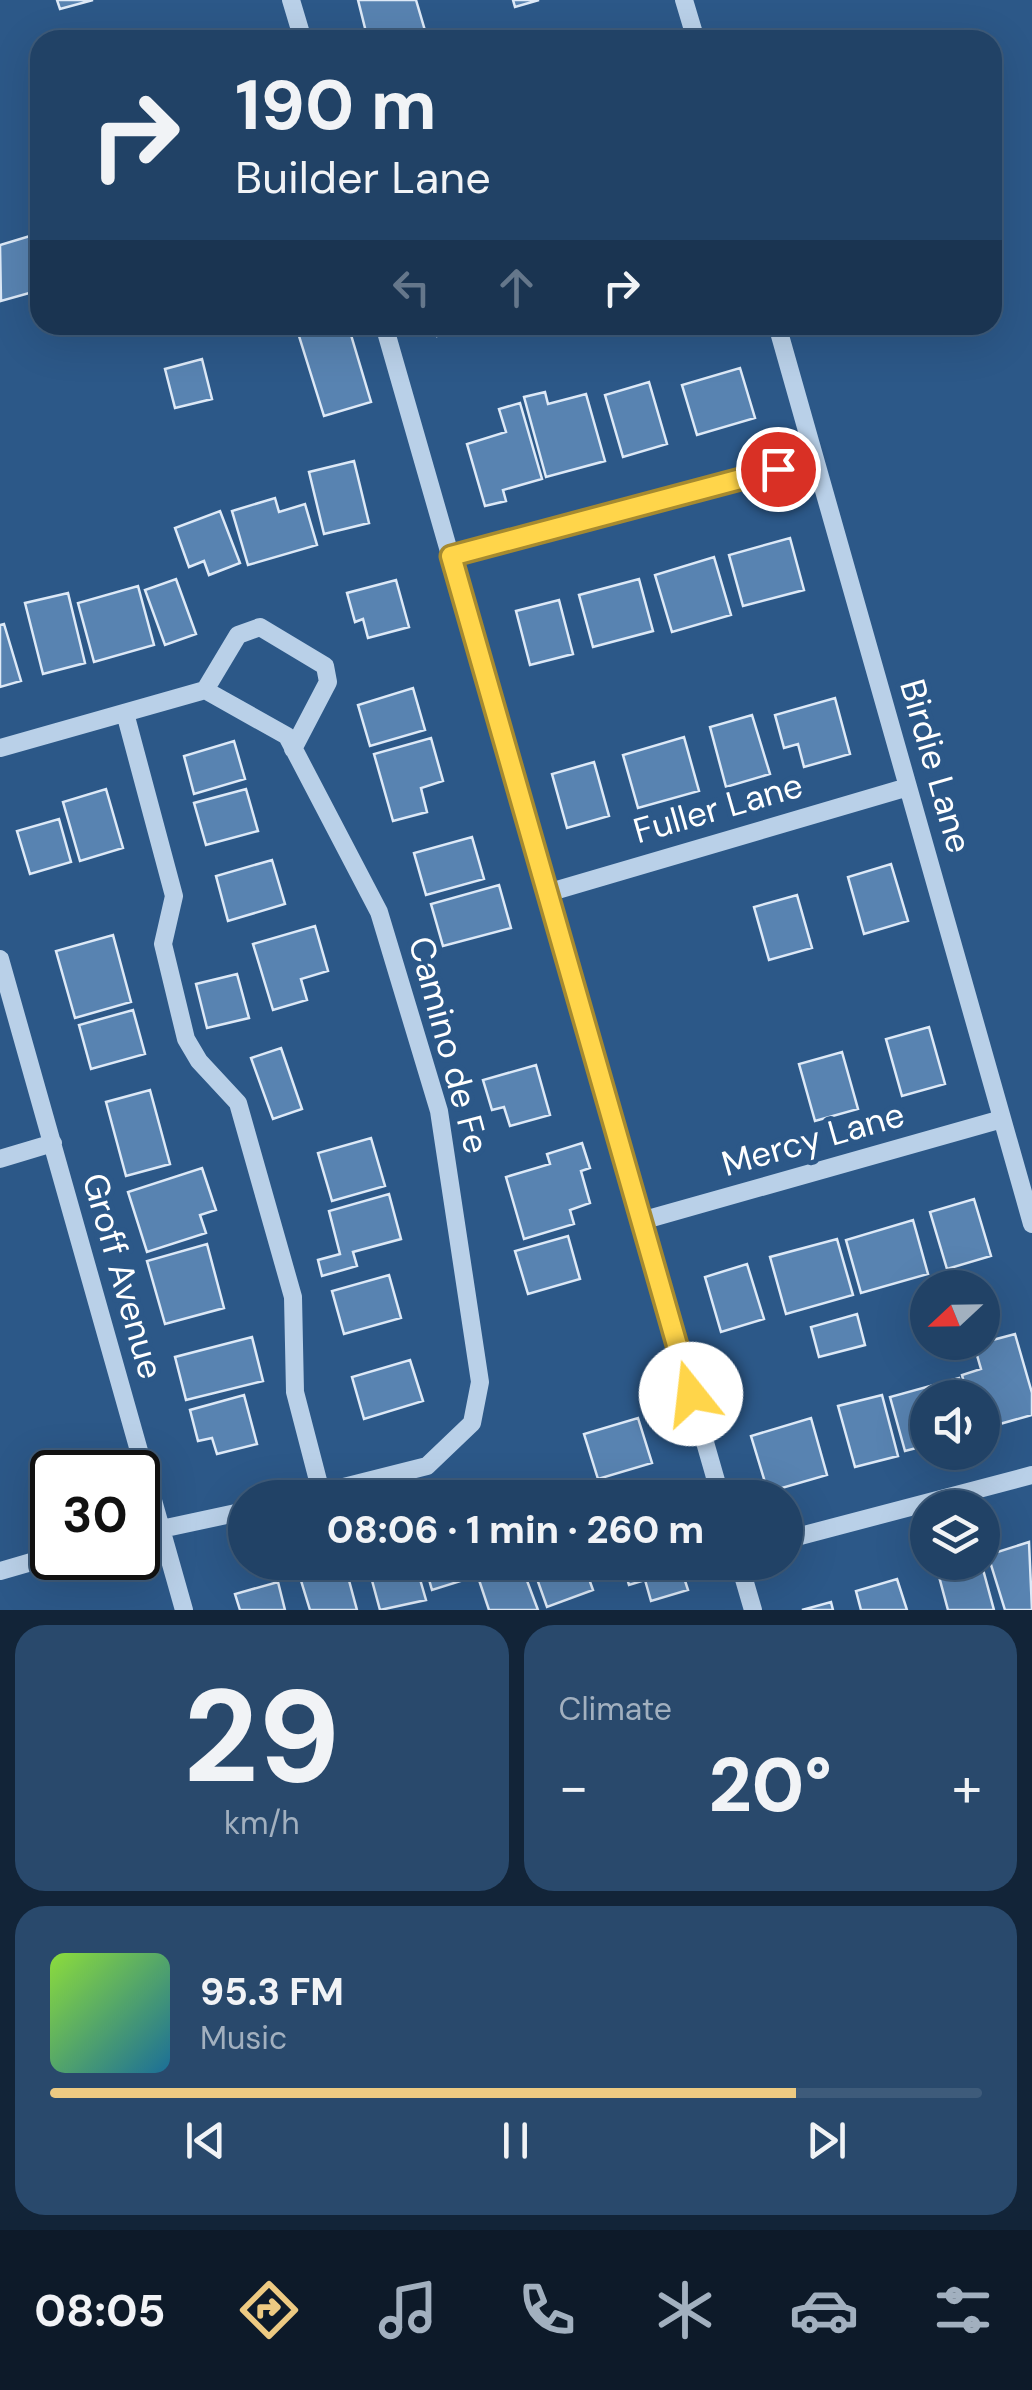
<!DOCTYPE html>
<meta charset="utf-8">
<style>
body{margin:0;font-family:"DM Sans",sans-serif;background:#29496c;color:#f1f3f6;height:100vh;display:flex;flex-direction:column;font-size:38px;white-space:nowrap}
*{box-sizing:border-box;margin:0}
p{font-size:32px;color:#a2b0bf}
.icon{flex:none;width:55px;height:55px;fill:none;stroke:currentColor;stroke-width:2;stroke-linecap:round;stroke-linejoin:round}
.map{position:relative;height:1610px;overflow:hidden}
.sheet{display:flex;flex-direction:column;gap:15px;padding:15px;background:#122438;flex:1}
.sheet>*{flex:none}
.banner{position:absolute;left:30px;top:30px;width:972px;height:305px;border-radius:30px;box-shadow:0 10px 40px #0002,0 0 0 2px #3e5b7a;background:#214266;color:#f1f3f6;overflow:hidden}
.needle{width:65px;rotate:248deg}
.buttons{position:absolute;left:910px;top:1270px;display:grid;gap:20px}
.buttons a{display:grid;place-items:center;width:90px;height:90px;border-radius:50%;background:#214266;box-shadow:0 10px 40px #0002,0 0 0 2px #3e5b7a;font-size:50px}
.speed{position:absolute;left:30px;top:1450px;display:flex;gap:20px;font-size:50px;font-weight:700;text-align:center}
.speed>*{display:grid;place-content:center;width:130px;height:130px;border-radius:50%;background:#214266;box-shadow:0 10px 40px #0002,0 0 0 2px #3e5b7a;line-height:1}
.speed .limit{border:5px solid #111;border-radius:15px;background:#fff;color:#111}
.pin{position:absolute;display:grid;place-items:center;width:85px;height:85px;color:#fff;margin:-42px;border:5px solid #fff;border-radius:50%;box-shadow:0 2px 10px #0007}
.me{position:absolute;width:110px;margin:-55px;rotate:344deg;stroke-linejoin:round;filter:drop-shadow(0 0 8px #0008)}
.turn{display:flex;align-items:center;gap:35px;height:210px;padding:0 40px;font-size:45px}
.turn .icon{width:130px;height:130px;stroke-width:2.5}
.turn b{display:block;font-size:70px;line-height:85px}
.lanes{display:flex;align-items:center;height:95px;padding:0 40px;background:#0003;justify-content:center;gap:50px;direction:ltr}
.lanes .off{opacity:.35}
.big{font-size:75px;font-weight:800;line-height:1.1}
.sheet .widget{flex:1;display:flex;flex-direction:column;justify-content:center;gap:15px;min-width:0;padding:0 35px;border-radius:30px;background:#29496c}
.sheet .dial{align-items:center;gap:0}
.dial b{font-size:130px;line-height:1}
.song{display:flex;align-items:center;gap:30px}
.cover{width:120px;height:120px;border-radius:15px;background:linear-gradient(135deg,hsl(90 70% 55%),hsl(200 70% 35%))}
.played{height:10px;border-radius:5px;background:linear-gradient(90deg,#edca82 80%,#3e5b7a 80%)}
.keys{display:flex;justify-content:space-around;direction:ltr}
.heat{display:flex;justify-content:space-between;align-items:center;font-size:55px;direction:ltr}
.sheet .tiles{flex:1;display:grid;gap:15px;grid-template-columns:1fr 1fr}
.widget:last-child{grid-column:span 2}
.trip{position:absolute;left:228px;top:1480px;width:575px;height:100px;border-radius:50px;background:#214266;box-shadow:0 10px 40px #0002,0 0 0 2px #3e5b7a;font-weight:800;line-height:100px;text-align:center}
.dock{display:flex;height:160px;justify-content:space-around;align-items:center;background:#0d1a29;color:#a2b0bf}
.dock .icon{width:70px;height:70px}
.dock .active{color:#edca82}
.dock b{font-size:45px;color:#f1f3f6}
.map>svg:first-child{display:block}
.building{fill:#5883b1;stroke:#dde9f7;stroke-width:2.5}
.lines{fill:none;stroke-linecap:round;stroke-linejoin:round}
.minor{stroke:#b9d0e8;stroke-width:18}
.route-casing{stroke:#a68a30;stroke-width:25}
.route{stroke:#ffd54a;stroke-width:18}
.labels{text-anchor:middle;stroke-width:10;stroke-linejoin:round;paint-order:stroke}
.street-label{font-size:35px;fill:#fff;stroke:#2c5888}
</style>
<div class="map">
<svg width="1032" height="1610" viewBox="0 0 1032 1610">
<rect width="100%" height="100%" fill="#2c5888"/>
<!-- building -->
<path class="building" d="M 57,0 L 93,0 L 60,9 Z
M 358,0 L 416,0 L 426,34 L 404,40 L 368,40 Z
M 513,0 L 539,0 L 515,7 Z
M 40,233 L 40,290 L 1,301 L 0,245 Z
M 335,325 L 348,325 L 371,402 L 324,416 L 299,336 Z
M 433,325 L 472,325 L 437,336 Z
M 202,359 L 212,399 L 175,408 L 165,369 Z
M 740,368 L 755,418 L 697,435 L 682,385 Z
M 649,382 L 667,444 L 623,457 L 605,395 Z
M 545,392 L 548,404 L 586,394 L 605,461 L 546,477 L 524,397 Z
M 520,403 L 542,479 L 503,490 L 506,501 L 485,506 L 467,444 L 506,432 L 499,409 Z
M 354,461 L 369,523 L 324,534 L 309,472 Z
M 275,498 L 279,512 L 305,504 L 317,545 L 248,565 L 232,511 Z
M 220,511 L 240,563 L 209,575 L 204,561 L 189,567 L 175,528 Z
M 790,538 L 804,590 L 743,606 L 729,555 Z
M 714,557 L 731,615 L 672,632 L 655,575 Z
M 176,579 L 196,634 L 165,645 L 145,590 Z
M 639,579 L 653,631 L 593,647 L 579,595 Z
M 396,580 L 409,627 L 368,638 L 363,619 L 355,622 L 347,593 Z
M 138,586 L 154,645 L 94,662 L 78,603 Z
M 68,593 L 85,663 L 43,674 L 25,603 Z
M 559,600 L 573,654 L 530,665 L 516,611 Z
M 4,624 L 21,681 L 0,687 L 0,625 Z
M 413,688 L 425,730 L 370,746 L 358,705 Z
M 835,698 L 850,754 L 804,767 L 798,744 L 784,748 L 775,715 Z
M 752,715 L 770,774 L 726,787 L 710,727 Z
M 684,737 L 699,791 L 638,808 L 623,755 Z
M 431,738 L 443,781 L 421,788 L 427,812 L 393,821 L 374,754 Z
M 234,741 L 245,779 L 194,794 L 184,756 Z
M 594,762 L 609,816 L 567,828 L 552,774 Z
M 106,789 L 123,848 L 80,861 L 63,802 Z
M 246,789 L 258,831 L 206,845 L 194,803 Z
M 59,819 L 71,862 L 30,874 L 17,831 Z
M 472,837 L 484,879 L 426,895 L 414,853 Z
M 272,860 L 285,904 L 228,921 L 216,876 Z
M 891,864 L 908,921 L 864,934 L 848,877 Z
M 499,885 L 511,928 L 443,946 L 431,904 Z
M 797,895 L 812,948 L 769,960 L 754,907 Z
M 315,926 L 328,971 L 301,979 L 307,1000 L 273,1010 L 253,944 Z
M 113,935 L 131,1002 L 75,1018 L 56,951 Z
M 237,974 L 249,1018 L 207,1028 L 196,984 Z
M 133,1010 L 145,1054 L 91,1069 L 79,1025 Z
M 929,1027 L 945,1084 L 902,1096 L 886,1039 Z
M 281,1048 L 302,1109 L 273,1119 L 251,1058 Z
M 842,1052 L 858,1109 L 815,1121 L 799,1064 Z
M 536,1065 L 550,1115 L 510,1126 L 504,1107 L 492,1110 L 483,1080 Z
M 150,1090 L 170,1164 L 126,1176 L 106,1102 Z
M 371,1138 L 385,1186 L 332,1201 L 318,1153 Z
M 582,1143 L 590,1168 L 581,1171 L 590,1203 L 570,1210 L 574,1224 L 524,1239 L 506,1177 L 550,1164 L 547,1154 Z
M 202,1168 L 216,1210 L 200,1215 L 206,1233 L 147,1252 L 128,1192 Z
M 389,1194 L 401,1239 L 353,1252 L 357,1266 L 322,1276 L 318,1260 L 340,1254 L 329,1211 Z
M 974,1199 L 991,1256 L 947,1269 L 930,1212 Z
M 913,1220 L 928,1274 L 861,1293 L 846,1240 Z
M 568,1236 L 580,1279 L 528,1294 L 515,1251 Z
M 837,1239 L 853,1295 L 786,1314 L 770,1257 Z
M 207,1244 L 224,1308 L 165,1324 L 147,1261 Z
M 747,1264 L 764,1319 L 721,1332 L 705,1277 Z
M 389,1275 L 401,1318 L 344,1334 L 332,1291 Z
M 857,1314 L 865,1345 L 819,1357 L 811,1327 Z
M 1015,1334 L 1032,1393 L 1032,1415 L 982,1429 L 982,1398 L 968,1398 L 962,1375 L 981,1369 L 974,1345 Z
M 252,1337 L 263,1381 L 186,1400 L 175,1357 Z
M 410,1360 L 423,1401 L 364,1419 L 352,1377 Z
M 959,1378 L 964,1398 L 928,1398 L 928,1445 L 905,1451 L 890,1397 Z
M 244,1395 L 257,1444 L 217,1454 L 212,1438 L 198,1441 L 190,1410 Z
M 882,1395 L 898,1456 L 855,1467 L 838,1406 Z
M 638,1418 L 652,1463 L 598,1479 L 584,1434 Z
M 811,1418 L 827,1475 L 768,1492 L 751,1436 Z
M 1029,1542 L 1032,1610 L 1005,1610 L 988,1555 Z
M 344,1562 L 357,1610 L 310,1610 L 299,1574 Z
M 367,1562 L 415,1562 L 426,1600 L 380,1610 Z
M 424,1562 L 459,1562 L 464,1580 L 432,1590 Z
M 520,1562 L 538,1610 L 489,1610 L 478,1577 Z
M 531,1562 L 583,1562 L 593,1590 L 547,1607 Z
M 622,1562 L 679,1562 L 688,1590 L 651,1601 L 645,1580 L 629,1585 Z
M 961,1562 L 981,1562 L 994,1610 L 948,1610 L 937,1569 Z
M 897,1579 L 907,1610 L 861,1610 L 856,1591 Z
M 278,1582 L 285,1610 L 240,1610 L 235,1594 Z
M 831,1602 L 833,1610 L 802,1610 Z"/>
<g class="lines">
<!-- minor -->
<path class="minor" d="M 291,0 L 303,40
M 684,0 L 696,40
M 384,325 L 721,1498
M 777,325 L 1032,1224
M 451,556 L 815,460
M 205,690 L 287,736 L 379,912 L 439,1111 L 480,1382 L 472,1423 L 427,1466 L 300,1498
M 205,690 L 238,635 L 260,627 L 325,666 L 328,682 L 293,749
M 125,713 L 174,896 L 163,944 L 186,1039 L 199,1061 L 238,1103 L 293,1297 L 295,1392 L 321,1492
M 0,748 L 205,690
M 547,893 L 908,787
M 0,959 L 184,1610
M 0,1159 L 53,1143
M 641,1221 L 1002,1119
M 138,1534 L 245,1511
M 785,1540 L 1032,1475
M 739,1562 L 753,1610
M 0,1571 L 52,1556"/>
</g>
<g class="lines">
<defs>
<path id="route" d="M 691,1394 L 451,556 L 778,469"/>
</defs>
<!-- route casing -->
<use href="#route" class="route-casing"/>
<!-- route -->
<use href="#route" class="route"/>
</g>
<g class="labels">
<!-- street labels -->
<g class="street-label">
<text transform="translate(936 766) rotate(74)" y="12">Birdie Lane</text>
<text transform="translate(718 808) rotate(-16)" y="12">Fuller Lane</text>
<text transform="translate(449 1045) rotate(75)" y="12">Camino de Fe</text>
<text transform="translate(813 1139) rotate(-16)" y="12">Mercy Lane</text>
<text transform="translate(123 1276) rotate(74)" y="12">Groff Avenue</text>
</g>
</g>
</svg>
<div class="buttons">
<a><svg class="needle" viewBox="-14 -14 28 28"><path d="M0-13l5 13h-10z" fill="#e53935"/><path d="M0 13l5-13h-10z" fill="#a2b0bf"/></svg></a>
<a><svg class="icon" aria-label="sound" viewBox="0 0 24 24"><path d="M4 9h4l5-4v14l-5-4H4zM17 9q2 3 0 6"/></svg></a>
<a><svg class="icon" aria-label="layers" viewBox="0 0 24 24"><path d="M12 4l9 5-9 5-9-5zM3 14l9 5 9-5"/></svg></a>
</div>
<div class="speed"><div class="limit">30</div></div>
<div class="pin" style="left:778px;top:469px;background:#d93025"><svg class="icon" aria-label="arrive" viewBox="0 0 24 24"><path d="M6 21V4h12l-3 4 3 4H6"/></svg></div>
<svg class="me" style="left:691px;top:1394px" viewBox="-20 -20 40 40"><circle r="19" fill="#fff"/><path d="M0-13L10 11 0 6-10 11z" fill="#ffd54a"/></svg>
<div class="trip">08:06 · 1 min · 260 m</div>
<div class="banner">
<div class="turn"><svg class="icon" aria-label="right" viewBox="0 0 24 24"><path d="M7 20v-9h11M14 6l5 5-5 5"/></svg><div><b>190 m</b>Builder Lane</div></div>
<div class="lanes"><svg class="icon off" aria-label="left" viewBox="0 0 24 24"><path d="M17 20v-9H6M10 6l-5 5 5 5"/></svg><svg class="icon off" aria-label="ahead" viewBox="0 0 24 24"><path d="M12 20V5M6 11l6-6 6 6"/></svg><svg class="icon" aria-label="right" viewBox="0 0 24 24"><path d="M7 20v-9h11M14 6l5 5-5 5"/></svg></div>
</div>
</div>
<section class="sheet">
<div class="tiles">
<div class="widget dial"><b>29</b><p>km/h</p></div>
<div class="widget"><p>Climate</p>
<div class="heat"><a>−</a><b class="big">20°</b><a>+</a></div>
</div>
<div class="widget">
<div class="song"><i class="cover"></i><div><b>95.3 FM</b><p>Music</p></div></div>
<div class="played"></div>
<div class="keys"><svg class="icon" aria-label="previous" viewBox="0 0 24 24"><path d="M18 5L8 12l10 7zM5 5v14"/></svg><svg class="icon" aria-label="pause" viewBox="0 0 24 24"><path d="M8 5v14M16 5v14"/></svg><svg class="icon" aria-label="next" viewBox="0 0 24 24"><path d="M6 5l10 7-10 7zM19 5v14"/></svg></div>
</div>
</div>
</section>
<nav class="dock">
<b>08:05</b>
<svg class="icon active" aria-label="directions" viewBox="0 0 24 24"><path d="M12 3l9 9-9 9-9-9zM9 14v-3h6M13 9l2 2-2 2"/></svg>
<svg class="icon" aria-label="music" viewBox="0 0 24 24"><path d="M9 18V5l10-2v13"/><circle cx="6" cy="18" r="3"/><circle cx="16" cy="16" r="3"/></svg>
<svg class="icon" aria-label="phone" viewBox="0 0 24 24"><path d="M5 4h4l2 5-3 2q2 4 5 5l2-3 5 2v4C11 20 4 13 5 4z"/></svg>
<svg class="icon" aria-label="climate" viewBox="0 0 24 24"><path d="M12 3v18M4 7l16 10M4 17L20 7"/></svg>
<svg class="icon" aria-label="car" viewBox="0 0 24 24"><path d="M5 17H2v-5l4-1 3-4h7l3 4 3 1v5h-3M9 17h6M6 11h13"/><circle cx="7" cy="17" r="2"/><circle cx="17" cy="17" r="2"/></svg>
<svg class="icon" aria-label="filters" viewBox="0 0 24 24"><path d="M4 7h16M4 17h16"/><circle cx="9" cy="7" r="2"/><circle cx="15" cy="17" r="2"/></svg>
</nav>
